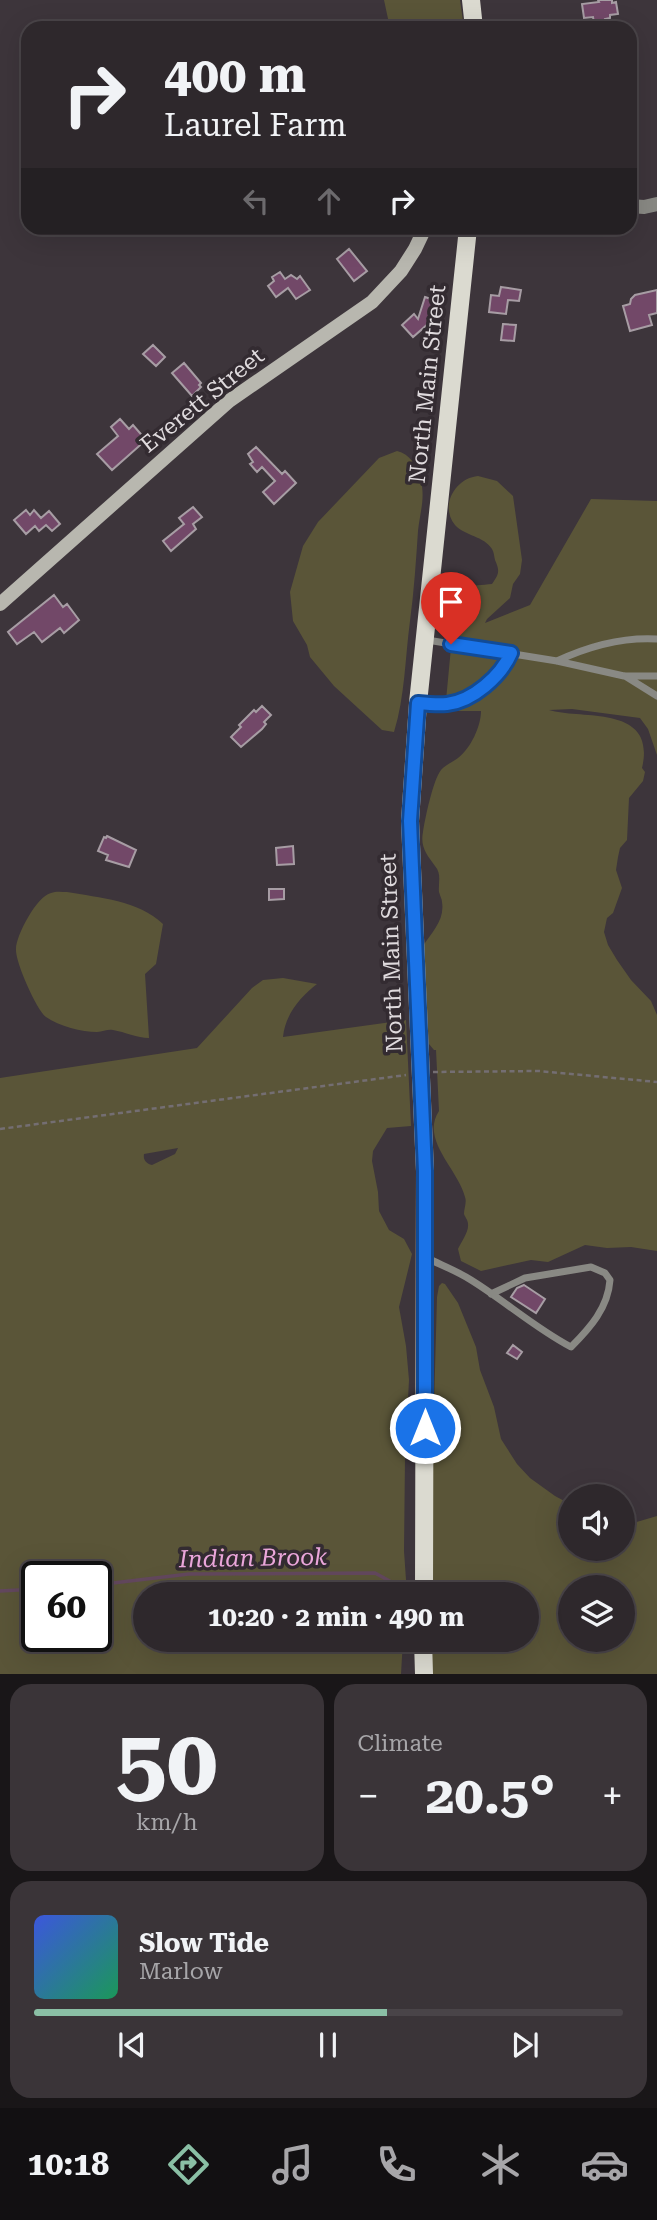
<!DOCTYPE html>
<meta charset="utf-8">
<style>
body{margin:0;font-family:"Roboto Serif",serif;background:#3a3438;color:#f1f3f6;height:100vh;display:flex;flex-direction:column;font-size:26px;white-space:nowrap}
*{box-sizing:border-box;margin:0}
p{font-size:23px;color:#a7a6a9}
.icon{flex:none;width:38px;height:38px;fill:none;stroke:currentColor;stroke-width:2;stroke-linecap:round;stroke-linejoin:round}
.map{position:relative;height:1674px;overflow:hidden}
.sheet{display:flex;flex-direction:column;gap:10px;padding:10px;background:#191618;flex:1}
.sheet>*{flex:none}
.hud{position:absolute;left:21px;top:21px;width:616px;height:214px;border-radius:21px;box-shadow:0 7px 28px #0002,0 0 0 2px #494448;background:#2e282c;color:#f1f3f6;overflow:hidden}
.tools{position:absolute;left:558px;top:1484px;display:grid;gap:14px}
.tools a{display:grid;place-items:center;width:77px;height:77px;border-radius:50%;background:#2e282c;box-shadow:0 7px 28px #0002,0 0 0 2px #494448;font-size:35px}
.speed{position:absolute;left:21px;top:1561px;display:flex;gap:14px;font-size:35px;font-weight:700;text-align:center}
.speed>*{display:grid;place-content:center;width:91px;height:91px;border-radius:50%;background:#2e282c;box-shadow:0 7px 28px #0002,0 0 0 2px #494448;line-height:1}
.speed .limit{border:4px solid #111;border-radius:10px;background:#fff;color:#111}
.pin{position:absolute;display:grid;place-items:center;width:60px;height:60px;color:#fff;margin:-72px -30px;border-radius:50% 50% 50% 0;rotate:-45deg;box-shadow:0 0 7px #0007}
.pin .icon{rotate:45deg}
.me{position:absolute;width:77px;margin:-38px;rotate:0deg;stroke-linejoin:round;filter:drop-shadow(0 0 5px #0008)}
.turn{display:flex;align-items:center;gap:24px;height:147px;padding:0 28px;font-size:32px}
.turn .icon{width:91px;height:91px;stroke-width:2.5}
.turn b{display:block;font-size:49px;line-height:60px}
.lanes{display:flex;align-items:center;height:66px;padding:0 28px;background:#0003;justify-content:center;gap:35px;direction:ltr}
.lanes .off{opacity:.35}
.big{font-size:52px;font-weight:700;line-height:1.1}
.sheet .card{flex:1;display:flex;flex-direction:column;justify-content:center;gap:10px;min-width:0;padding:0 24px;border-radius:21px;background:#3a3438}
.sheet .dial{align-items:center;gap:0}
.dial b{font-size:91px;line-height:1}
.song{display:flex;align-items:center;gap:21px}
.cover{width:84px;height:84px;border-radius:10px;background:linear-gradient(135deg,hsl(230 70% 55%),hsl(150 70% 35%))}
.played{height:7px;border-radius:4px;background:linear-gradient(90deg,#8abfa5 60%,#494448 60%)}
.keys{display:flex;justify-content:space-around;direction:ltr}
.heat{display:flex;justify-content:space-between;align-items:center;font-size:38px;direction:ltr}
.sheet .tiles{flex:1;display:grid;gap:10px;grid-template-columns:1fr 1fr}
.card:last-child{grid-column:span 2}
.trip{position:absolute;left:133px;top:1582px;width:406px;height:70px;border-radius:35px;background:#2e282c;box-shadow:0 7px 28px #0002,0 0 0 2px #494448;font-weight:700;line-height:70px;text-align:center}
.dock{display:flex;height:112px;justify-content:space-around;align-items:center;background:#121012;color:#a7a6a9}
.dock .icon{width:49px;height:49px}
.dock .active{color:#8abfa5}
.dock b{font-size:32px;color:#f1f3f6}
.map>svg:first-child{display:block}
.green{fill:#5a5538;fill-rule:evenodd}
.lines{fill:none;stroke-linecap:round;stroke-linejoin:round}
.stream{stroke:#63485e;stroke-width:3.5}
.building{fill:#724868;stroke:#a79da4;stroke-width:2}
.path{stroke:#746e72;stroke-width:2.5;stroke-dasharray:5 3.5;stroke-linecap:butt}
.lane{stroke:#898984;stroke-width:7}
.street{stroke:#898984;stroke-width:14}
.secondary{stroke:#b8b7af;stroke-width:14}
.primary{stroke:#dbdad0;stroke-width:18}
.route-casing{stroke:#114b97;stroke-width:18}
.route{stroke:#1a73e8;stroke-width:12}
.labels{text-anchor:middle;stroke-width:7;stroke-linejoin:round;paint-order:stroke}
.street-label{font-size:23px;fill:#dfdadd;stroke:#332b31}
.water-label{font-size:24px;font-style:italic;fill:#eaa6da;stroke:#332b31}
</style>
<div class="map">
<svg width="657" height="1674" viewBox="0 0 657 1674">
<rect width="100%" height="100%" fill="#3d353b"/>
<!-- green -->
<path class="green" d="M 384,0 L 460,0 L 464,28 L 390,28 Z
M 397,451 C 410,454 417,466 420,478 C 426,496 420,512 418,531 C 416,561 414,591 410,621 C 405,658 405,696 394,732 L 382,730 L 334,686 L 310,657 L 307,645 L 293,621 L 290,592 L 303,546 L 318,522 L 379,458 Z
M 478,476 L 497,481 L 513,496 L 522,560 L 520,574 L 513,584 L 510,598 L 487,619 L 485,623 L 530,605 L 591,499 L 657,501 L 657,755 L 648,729 L 640,718 L 572,709 L 549,710 C 582,720 657,704 642,768 L 645,772 L 643,781 L 629,798 L 627,840 L 620,848 L 618,857 L 616,870 L 622,888 L 613,913 L 607,918 L 604,932 L 608,945 L 617,960 L 631,980 L 651,1001 L 657,1015 L 657,1251 L 631,1247 L 607,1248 L 585,1245 L 548,1262 L 531,1260 L 481,1271 L 461,1261 L 458,1249 C 461,1242 469,1232 468,1224 C 468,1220 465,1217 464,1214 C 464,1208 467,1202 465,1197 C 458,1169 420,1140 439,1111 L 436,1050 L 434,1050 L 429,1044 L 423,946 C 432,932 445,920 442,902 C 442,899 440,896 439,892 C 438,883 442,874 435,866 C 427,855 420,847 423,832 C 425,819 433,780 441,770 C 445,765 453,762 458,758 C 471,748 481,726 481,711 L 445,711 L 452,637 C 423,628 443,594 463,588 C 472,585 483,585 492,584 C 499,574 500,571 495,560 C 494,556 494,552 492,549 C 484,536 465,536 455,525 C 439,505 456,478 478,476 Z
M 67,892 C 100,898 138,900 163,924 L 156,964 L 145,974 L 149,1038 C 137,1038 125,1032 113,1030 C 107,1029 103,1032 97,1032 C 82,1032 59,1026 46,1017 C 36,1009 15,961 16,949 C 16,935 37,896 51,893 C 56,891 62,892 67,892 Z
M 283,978 L 317,984 C 300,997 285,1015 283,1037 L 406,1020 L 411,1126 L 387,1128 L 373,1151 L 372,1161 L 378,1192 L 379,1211 L 389,1230 L 404,1239 L 412,1254 L 399,1307 L 406,1346 L 409,1380 L 405,1457 L 404,1551 L 407,1594 L 145,1594 L 145,1640 L 403,1640 L 401,1674 L 0,1674 L 0,1078 L 197,1048 L 252,988 L 263,980 ZM 178,1148 L 175,1154 L 152,1165 C 146,1163 143,1160 144,1154 ZM 37,1577 L 96,1577 L 96,1636 L 37,1636 Z
M 442,1283 L 445,1284 L 458,1303 L 476,1347 L 480,1370 L 494,1407 L 501,1439 L 517,1464 L 530,1478 L 555,1496 L 570,1504 L 570,1549 L 623,1549 L 623,1526 L 657,1516 L 657,1674 L 432,1674 L 432,1640 L 527,1640 L 527,1594 L 432,1594 L 432,1479 L 437,1297 L 439,1286 ZM 570,1587 L 623,1587 L 623,1640 L 570,1640 Z"/>
<g class="lines">
<!-- stream -->
<path class="stream" d="M 96,1585 L 189,1574 L 375,1573 L 406,1590
M 0,1591 L 37,1589
M 441,1594 L 441,1589"/>
</g>
<!-- building -->
<path class="building" d="M 598,0 L 612,0 L 612,3 L 616,2 L 618,14 L 610,15 L 610,18 L 605,19 L 606,28 L 595,28 L 593,17 L 584,18 L 582,4 L 599,2 Z
M 349,249 L 367,271 L 354,281 L 337,259 Z
M 280,272 L 285,279 L 291,275 L 297,279 L 300,276 L 310,290 L 296,299 L 288,288 L 276,297 L 268,286 L 274,281 L 272,277 Z
M 501,287 L 521,290 L 519,301 L 508,300 L 506,314 L 489,312 L 491,295 L 499,296 Z
M 657,290 L 657,313 L 649,315 L 652,325 L 630,331 L 623,306 L 630,304 L 631,299 L 635,295 Z
M 425,297 L 437,301 L 433,313 L 437,316 L 413,337 L 402,325 L 414,314 L 418,319 Z
M 503,324 L 516,325 L 514,341 L 501,340 Z
M 153,345 L 165,357 L 156,366 L 143,354 Z
M 184,363 L 201,383 L 199,385 L 201,387 L 192,396 L 172,373 Z
M 120,419 L 129,429 L 133,425 L 146,440 L 112,470 L 97,454 L 118,436 L 111,427 Z
M 256,447 L 282,474 L 285,471 L 296,483 L 274,504 L 263,492 L 275,481 L 262,467 L 257,472 L 250,464 L 253,462 L 248,454 Z
M 193,507 L 202,517 L 193,524 L 196,529 L 171,551 L 163,541 L 184,524 L 179,518 Z
M 26,510 L 30,515 L 34,510 L 41,518 L 49,511 L 60,524 L 52,531 L 46,525 L 39,531 L 35,526 L 26,534 L 14,520 Z
M 54,595 L 63,607 L 67,604 L 79,620 L 64,633 L 60,628 L 42,642 L 34,632 L 17,644 L 8,632 Z
M 262,706 L 271,715 L 264,722 L 266,724 L 262,729 L 241,747 L 231,737 L 241,727 L 239,725 L 254,710 L 256,712 Z
M 107,836 L 136,850 L 129,867 L 106,860 L 108,855 L 98,851 L 104,837 L 106,838 Z
M 293,846 L 294,864 L 277,865 L 276,848 Z
M 269,889 L 284,889 L 284,899 L 269,900 Z
M 524,1285 L 545,1299 L 536,1313 L 511,1297 L 517,1288 Z
M 513,1345 L 522,1352 L 517,1359 L 507,1353 Z"/>
<g class="lines">
<!-- path -->
<path class="path" d="M 433,1072 L 539,1071 L 657,1082
M 0,1129 L 406,1075"/>
<!-- lane -->
<path class="lane" d="M 427,640 L 557,661 L 624,676 L 657,676
M 557,661 C 589,646 622,637 657,639
M 625,676 L 657,696
M 419,703 C 430,704 442,706 453,703 C 477,697 502,675 511,653
M 427,1258 C 441,1265 457,1271 471,1280 C 505,1301 535,1328 571,1347 C 590,1328 608,1308 610,1280 L 605,1273 L 591,1267 L 525,1278 L 491,1294"/>
<!-- street -->
<path class="street" d="M 630,206 L 644,207 L 657,204"/>
<!-- secondary -->
<path class="secondary" d="M 0,604 L 229,401 L 372,302 L 401,271 L 415,249 L 425,228"/>
<!-- primary -->
<path class="primary" d="M 471,0 L 474,28
M 424,1594 L 425,1171 L 410,821 L 418,703 L 468,228
M 423,1640 L 424,1674"/>
</g>
<g class="lines">
<defs>
<path id="route" d="M 425,1428 L 425,1171 L 410,821 L 418,703 C 428,704 438,705 447,704 C 473,701 501,676 511,653 L 451,644"/>
</defs>
<!-- route casing -->
<use href="#route" class="route-casing"/>
<!-- route -->
<use href="#route" class="route"/>
</g>
<g class="labels">
<!-- street labels -->
<g class="street-label">
<text transform="translate(427 384) rotate(-84)" y="8">North Main Street</text>
<text transform="translate(202 400) rotate(-39)" y="8">Everett Street</text>
<text transform="translate(391 953) rotate(-92)" y="8">North Main Street</text>
</g>
<!-- water labels -->
<g class="water-label">
<text transform="translate(253 1558) rotate(-1)" y="8">Indian Brook</text>
</g>
</g>
</svg>
<div class="tools">
<a><svg class="icon" aria-label="sound" viewBox="0 0 24 24"><path d="M4 9h4l5-4v14l-5-4H4zM17 9q2 3 0 6"/></svg></a>
<a><svg class="icon" aria-label="layers" viewBox="0 0 24 24"><path d="M12 4l9 5-9 5-9-5zM3 14l9 5 9-5"/></svg></a>
</div>
<div class="speed"><div class="limit">60</div></div>
<div class="pin" style="left:451px;top:644px;background:#d93025"><svg class="icon" aria-label="arrive" viewBox="0 0 24 24"><path d="M6 21V4h12l-3 4 3 4H6"/></svg></div>
<svg class="me" style="left:425px;top:1428px" viewBox="-20 -20 40 40"><circle r="17" fill="#1a73e8" stroke="#fff" stroke-width="3"/><path d="M0-11L8 9 0 5-8 9z" fill="#fff"/></svg>
<div class="trip">10:20 · 2 min · 490 m</div>
<div class="hud">
<div class="turn"><svg class="icon" aria-label="right" viewBox="0 0 24 24"><path d="M7 20v-9h11M14 6l5 5-5 5"/></svg><div><b>400 m</b>Laurel Farm</div></div>
<div class="lanes"><svg class="icon off" aria-label="left" viewBox="0 0 24 24"><path d="M17 20v-9H6M10 6l-5 5 5 5"/></svg><svg class="icon off" aria-label="ahead" viewBox="0 0 24 24"><path d="M12 20V5M6 11l6-6 6 6"/></svg><svg class="icon" aria-label="right" viewBox="0 0 24 24"><path d="M7 20v-9h11M14 6l5 5-5 5"/></svg></div>
</div>
</div>
<section class="sheet">
<div class="tiles">
<div class="card dial"><b>50</b><p>km/h</p></div>
<div class="card"><p>Climate</p>
<div class="heat"><a>−</a><b class="big">20.5°</b><a>+</a></div>
</div>
<div class="card">
<div class="song"><i class="cover"></i><div><b>Slow Tide</b><p>Marlow</p></div></div>
<div class="played"></div>
<div class="keys"><svg class="icon" aria-label="previous" viewBox="0 0 24 24"><path d="M18 5L8 12l10 7zM5 5v14"/></svg><svg class="icon" aria-label="pause" viewBox="0 0 24 24"><path d="M8 5v14M16 5v14"/></svg><svg class="icon" aria-label="next" viewBox="0 0 24 24"><path d="M6 5l10 7-10 7zM19 5v14"/></svg></div>
</div>
</div>
</section>
<nav class="dock">
<b>10:18</b>
<svg class="icon active" aria-label="directions" viewBox="0 0 24 24"><path d="M12 3l9 9-9 9-9-9zM9 14v-3h6M13 9l2 2-2 2"/></svg>
<svg class="icon" aria-label="music" viewBox="0 0 24 24"><path d="M9 18V5l10-2v13"/><circle cx="6" cy="18" r="3"/><circle cx="16" cy="16" r="3"/></svg>
<svg class="icon" aria-label="phone" viewBox="0 0 24 24"><path d="M5 4h4l2 5-3 2q2 4 5 5l2-3 5 2v4C11 20 4 13 5 4z"/></svg>
<svg class="icon" aria-label="climate" viewBox="0 0 24 24"><path d="M12 3v18M4 7l16 10M4 17L20 7"/></svg>
<svg class="icon" aria-label="car" viewBox="0 0 24 24"><path d="M5 17H2v-5l4-1 3-4h7l3 4 3 1v5h-3M9 17h6M6 11h13"/><circle cx="7" cy="17" r="2"/><circle cx="17" cy="17" r="2"/></svg>
</nav>
